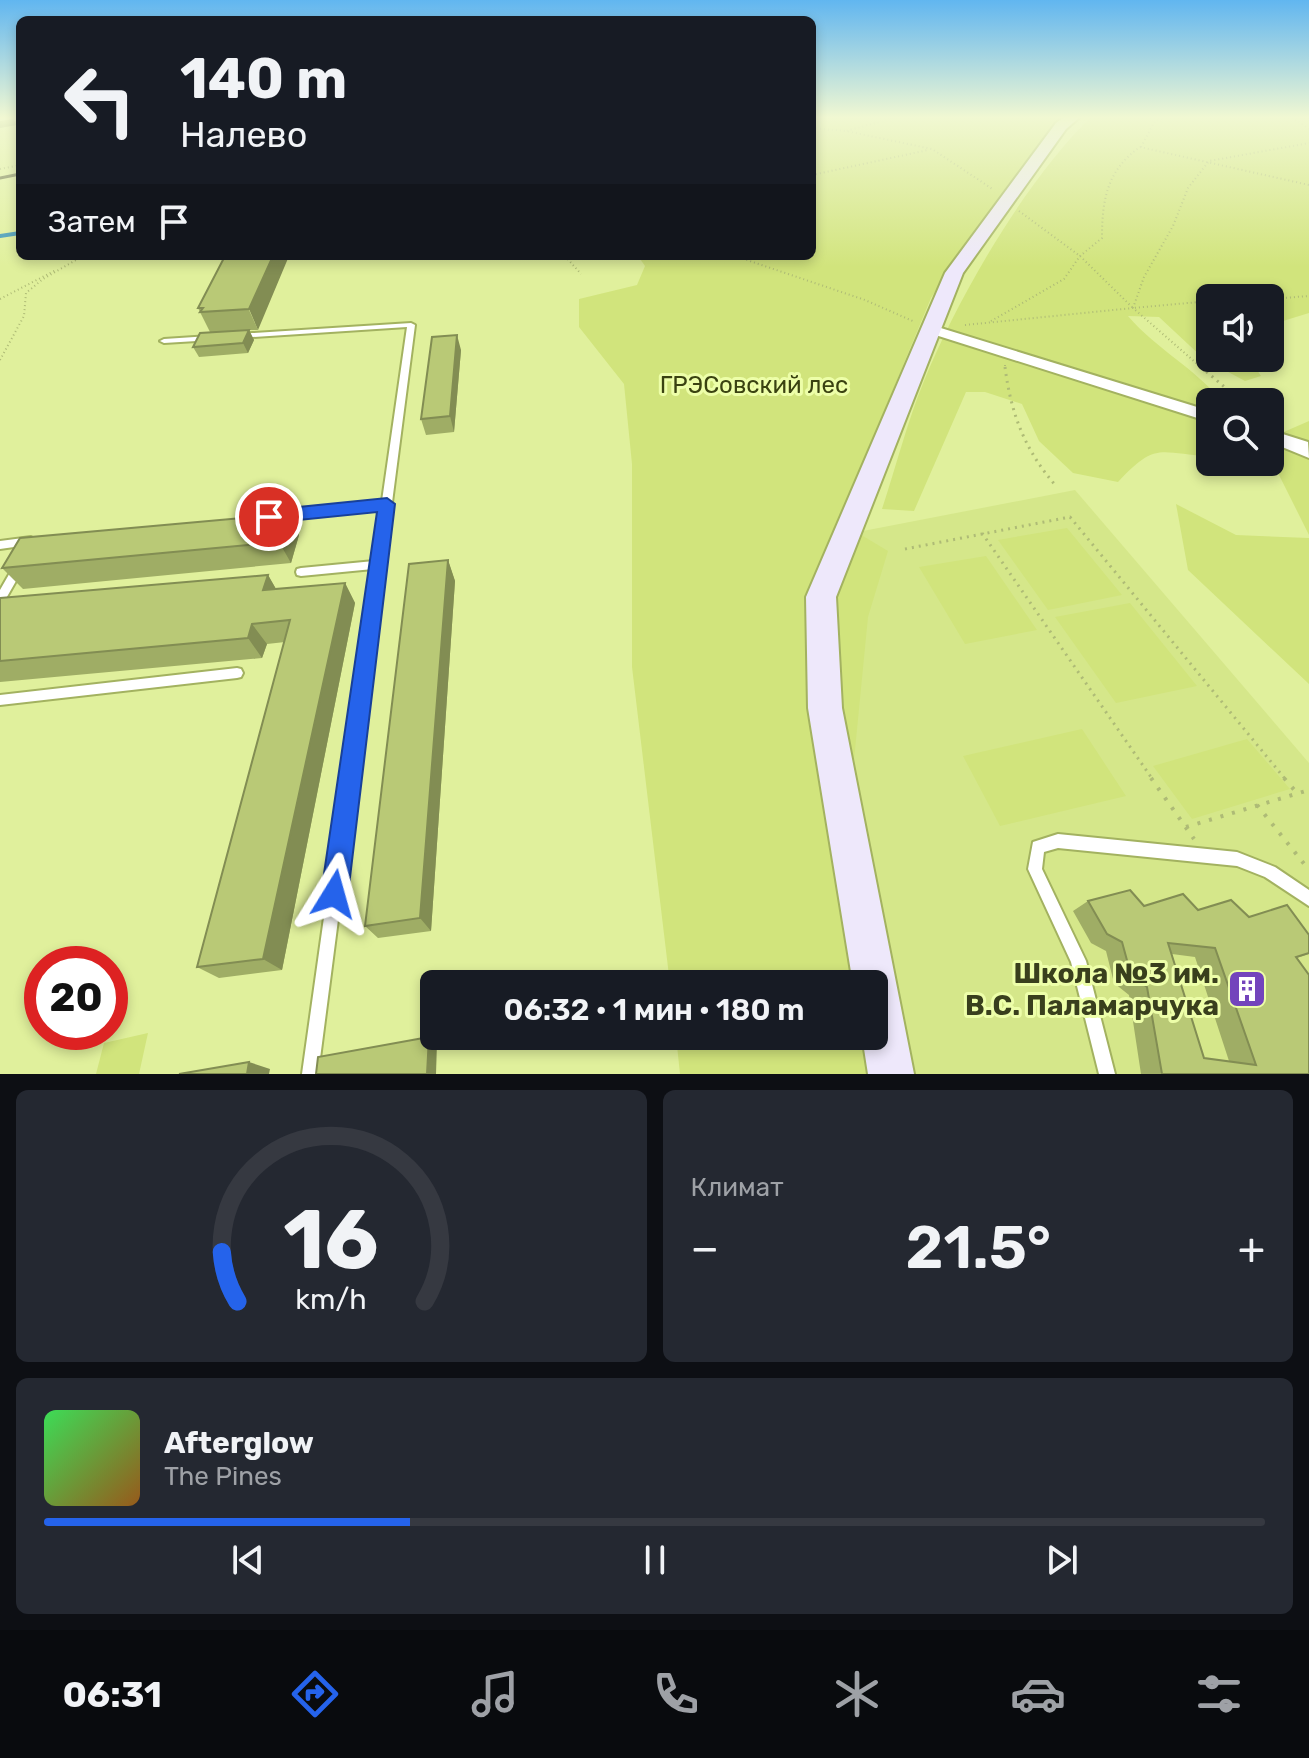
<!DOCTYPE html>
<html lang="ru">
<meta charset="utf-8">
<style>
body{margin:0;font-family:Rubik,sans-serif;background:#242831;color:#f1f3f6;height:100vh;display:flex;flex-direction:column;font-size:30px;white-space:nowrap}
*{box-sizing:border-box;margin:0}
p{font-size:26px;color:#9ea1a6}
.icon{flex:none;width:44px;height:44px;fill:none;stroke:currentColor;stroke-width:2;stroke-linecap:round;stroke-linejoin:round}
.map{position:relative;height:1074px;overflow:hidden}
.sheet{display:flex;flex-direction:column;gap:16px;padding:16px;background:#0d0f14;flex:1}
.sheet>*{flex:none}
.banner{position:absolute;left:16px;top:16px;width:800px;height:244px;border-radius:12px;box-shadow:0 4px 12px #0003;background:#171b24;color:#f1f3f6;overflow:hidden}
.controls{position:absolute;left:1196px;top:284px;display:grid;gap:16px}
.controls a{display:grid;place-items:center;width:88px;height:88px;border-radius:12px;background:#171b24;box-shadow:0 4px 12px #0003;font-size:40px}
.speed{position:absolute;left:24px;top:946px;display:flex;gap:16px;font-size:40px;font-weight:700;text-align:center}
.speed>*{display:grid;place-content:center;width:104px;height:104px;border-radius:50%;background:#171b24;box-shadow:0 4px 12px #0003;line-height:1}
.speed .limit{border:12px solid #d22;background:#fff;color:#111}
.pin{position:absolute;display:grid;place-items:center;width:68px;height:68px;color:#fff;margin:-34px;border:4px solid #fff;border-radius:50%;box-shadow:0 2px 8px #0007}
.me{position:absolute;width:88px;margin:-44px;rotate:8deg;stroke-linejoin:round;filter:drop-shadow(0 0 6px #0008)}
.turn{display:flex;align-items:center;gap:28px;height:168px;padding:0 32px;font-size:36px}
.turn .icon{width:104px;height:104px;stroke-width:2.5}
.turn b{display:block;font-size:56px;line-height:68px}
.then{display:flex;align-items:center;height:76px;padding:0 32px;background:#0003;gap:16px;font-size:30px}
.big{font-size:60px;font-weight:600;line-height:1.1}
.sheet .widget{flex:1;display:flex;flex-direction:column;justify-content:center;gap:12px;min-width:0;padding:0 28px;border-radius:12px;background:#242831}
.sheet .dial{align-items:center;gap:0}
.dial svg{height:208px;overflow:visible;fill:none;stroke:#363941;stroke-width:7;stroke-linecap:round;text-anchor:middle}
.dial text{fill:#f1f3f6;stroke:none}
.song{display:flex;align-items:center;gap:24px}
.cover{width:96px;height:96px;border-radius:12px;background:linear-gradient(135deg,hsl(130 70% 55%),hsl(30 70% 35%))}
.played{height:8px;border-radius:4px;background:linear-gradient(90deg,#2563eb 30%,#363941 30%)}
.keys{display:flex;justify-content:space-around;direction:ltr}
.heat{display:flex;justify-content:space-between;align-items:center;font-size:44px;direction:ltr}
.sheet .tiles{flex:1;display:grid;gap:16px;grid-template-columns:1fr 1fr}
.widget:last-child{grid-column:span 2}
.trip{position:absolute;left:420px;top:970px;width:468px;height:80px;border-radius:12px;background:#171b24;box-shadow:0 4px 12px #0003;font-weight:600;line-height:80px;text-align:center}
.menu{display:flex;height:128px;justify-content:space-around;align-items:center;background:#090b0e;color:#9ea1a6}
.menu .icon{width:56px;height:56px}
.menu .on{color:#2563eb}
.menu b{font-size:36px;color:#f1f3f6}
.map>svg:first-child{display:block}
.built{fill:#d5e78a}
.green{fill:#d1e47c}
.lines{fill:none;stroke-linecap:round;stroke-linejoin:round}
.stream{stroke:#3894ba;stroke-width:4}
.lane-casing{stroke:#a3b260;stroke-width:4}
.street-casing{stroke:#a3b260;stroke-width:4}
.secondary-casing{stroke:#a3b260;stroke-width:4}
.path-far2{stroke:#aebb76;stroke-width:2;stroke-dasharray:1 3;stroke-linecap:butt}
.path-far1{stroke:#aebb76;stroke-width:3;stroke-dasharray:2 5;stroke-linecap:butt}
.path{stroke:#aebb76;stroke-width:4;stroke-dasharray:3 9;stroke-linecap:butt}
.lane{fill:#fff;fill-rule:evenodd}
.street{fill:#fff;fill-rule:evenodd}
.secondary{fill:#eee8fb;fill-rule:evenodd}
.rail{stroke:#525930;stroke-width:3}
.wall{fill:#9fad65;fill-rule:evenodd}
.shaded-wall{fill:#828d53}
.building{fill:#b9c976;stroke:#828d53;stroke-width:2;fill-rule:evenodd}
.route{fill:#2563eb;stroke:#184099;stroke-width:2}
.labels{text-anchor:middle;stroke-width:6;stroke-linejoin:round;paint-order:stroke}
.park-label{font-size:24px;fill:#3a4211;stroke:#edfea9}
.near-poi-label{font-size:28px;font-weight:bold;fill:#393f1d;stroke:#edfea9;text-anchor:end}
</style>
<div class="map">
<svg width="1309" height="1074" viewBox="0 0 1309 1074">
<rect width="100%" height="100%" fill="#e0f09c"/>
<!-- built -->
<path class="built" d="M 1075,490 L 1309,763 L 1309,1074 L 911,1074 L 841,722 L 835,617 L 863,531 Z"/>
<!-- green -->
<path class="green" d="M 812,117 L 1062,117 L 1053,124 L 955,260 L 931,298 L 854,484 L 843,524 L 888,551 L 868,617 L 850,801 L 901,1074 L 680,1074 L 676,1036 L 874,1036 L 874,984 L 670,984 L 632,667 L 632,464 L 624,384 L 579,327 L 579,299 L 637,285 L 645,266 L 638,256 L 812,256 Z
M 1091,117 L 1309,117 L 1309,313 L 1270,325 L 1270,298 L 1210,298 L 1210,321 L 1202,321 L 1210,330 L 1210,358 L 1249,358 L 1261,376 L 1245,381 L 1204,359 L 1159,317 L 1128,316 C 1156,349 1199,371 1222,402 L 1210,402 L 1210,456 C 1159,454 1157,440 1118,482 L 1073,473 L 1039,441 L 1022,404 L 985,392 L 966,392 L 914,511 L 882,509 C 896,467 907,422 924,381 C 958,297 1026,180 1091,117 Z
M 1309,421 L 1309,535 L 1270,457 L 1270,438 Z
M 1176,504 L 1236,535 L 1309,538 L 1309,684 L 1188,570 Z
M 1067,528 L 1122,595 L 1048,610 L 998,540 Z
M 986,556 L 1037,630 L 965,644 L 919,567 Z
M 1130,603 L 1197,686 L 1116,703 L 1055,617 Z
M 1082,729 L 1126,796 L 1000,826 L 963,756 Z
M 1247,739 L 1290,789 L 1192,819 L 1153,766 Z
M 148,1033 L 139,1074 L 96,1074 L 104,1043 Z"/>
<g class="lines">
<!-- stream -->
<path class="stream" d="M 0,236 L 20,233"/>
<defs>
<path id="lane" d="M 411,323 L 415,325 L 318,1074 L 302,1074 L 373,569 L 301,576 L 297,575 L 296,572 L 297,569 L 301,568 L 374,561 L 381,508 L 277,520 L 272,516 L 277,512 L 382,501 L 407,327 L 238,338 L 234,336 L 238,334 Z
M 210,336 L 214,338 L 213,340 L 164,343 L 160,341 L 164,339 Z
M 31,537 L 36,541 L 35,544 L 0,549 L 0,541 Z
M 19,563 L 23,564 L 24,567 L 4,602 L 0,603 L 0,590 L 15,564 Z
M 237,668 L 241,669 L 243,673 L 241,677 L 237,678 L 0,705 L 0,695 Z
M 1058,834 L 1237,852 L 1275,867 L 1309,890 L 1309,906 L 1265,877 L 1237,866 L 1058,848 L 1044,852 L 1042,869 L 1086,961 L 1115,1074 L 1099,1074 L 1071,962 L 1028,869 L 1033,842 Z"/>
<path id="street" d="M 0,117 L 20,117 L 20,120 L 0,123 Z
M 931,325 L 1210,411 L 1210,422 L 926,332 L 924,329 Z
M 1270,430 L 1308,442 L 1309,458 L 1270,442 Z"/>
<path id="secondary" d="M 1064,117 L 1080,117 L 1066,129 L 963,273 L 836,597 L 842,708 L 914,1074 L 868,1074 L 862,1036 L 874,1036 L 874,984 L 853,984 L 808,708 L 806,597 L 945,273 L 1056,123 Z"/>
</defs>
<!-- lane casing -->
<use href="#lane" class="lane-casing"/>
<!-- street casing -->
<use href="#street" class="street-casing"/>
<!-- secondary casing -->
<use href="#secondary" class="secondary-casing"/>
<!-- path-far2 -->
<path class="path-far2" d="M 898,117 L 846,131 L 932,149 L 994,190
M 1292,117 L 1309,129
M 812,128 L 846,131
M 1141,147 L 1155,121 L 1165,117
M 0,169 L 20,165
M 812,175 L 928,150
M 1019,211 L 1080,256 L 1133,308 L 1210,301
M 565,256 L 581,274
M 735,256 L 865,300 L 915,322
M 0,299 L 56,270
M 1270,299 L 1309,296
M 1133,308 L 1144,277 L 1173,226 L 1188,188 L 1209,161 L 1309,143
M 991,321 L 1064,279 L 1080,256 L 1102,238 C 1102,200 1107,170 1140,147 L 1309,185
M 965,325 L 1133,308 L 1203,369
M 0,360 L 24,316 L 26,293 L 43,279 L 83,256
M 1005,365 L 1005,369"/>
<!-- path-far1 -->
<path class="path-far1" d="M 1005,367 C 1011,414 1025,451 1057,487
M 1201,367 L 1242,402
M 982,533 L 1153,780
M 905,549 L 1070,517 L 1286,780"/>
<!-- path -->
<path class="path" d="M 1151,778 L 1194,839
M 1284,778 L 1297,793
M 1257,805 L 1309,870
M 1186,827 L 1309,790"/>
<!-- lane -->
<use href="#lane" class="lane"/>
<!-- street -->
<use href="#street" class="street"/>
<!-- secondary -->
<use href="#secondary" class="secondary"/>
<!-- rail -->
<path class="rail" d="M 0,178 L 20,174"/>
</g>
<!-- wall -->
<path class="wall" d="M 225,256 L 258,330 L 249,330 L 254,340 L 248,353 L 199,357 L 193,347 L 210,332 L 198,308 Z
M 461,350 L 454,432 L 426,435 L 421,419 Z
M 299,535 L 291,563 L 23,589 L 2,568 Z
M 448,560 L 455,581 L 431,931 L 378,938 L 365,926 Z
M 268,575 L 276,589 L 345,583 L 355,603 L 282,970 L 219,978 L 197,967 L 285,642 L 267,644 L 262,658 L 0,682 L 0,598 Z
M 1088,901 L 1198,910 L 1249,917 L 1309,935 L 1309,954 L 1297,958 L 1309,1074 L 1141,1074 L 1129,995 L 1114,983 L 1106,951 L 1091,943 L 1073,911 ZM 1172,954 L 1195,957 L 1229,1061 L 1204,1058 Z"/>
<!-- shaded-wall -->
<path class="shaded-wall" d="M 13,119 L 17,125 L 0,128 L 0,121 Z
M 273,256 L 289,256 L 258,330 L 249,309 Z
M 249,330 L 254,340 L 248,353 L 243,343 Z
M 457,335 L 461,350 L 454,432 L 450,416 Z
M 287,514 L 299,535 L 291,563 L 279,542 Z
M 448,560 L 455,581 L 431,931 L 420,918 Z
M 268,575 L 280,596 L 263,590 Z
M 345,583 L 355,603 L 282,970 L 263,959 Z
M 252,624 L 267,644 L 262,658 L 248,638 Z
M 429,1037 L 437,1043 L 436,1074 L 427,1074 Z
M 249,1062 L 270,1069 L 269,1074 L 247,1074 Z"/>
<!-- building -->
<path class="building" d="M 225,256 L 273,256 L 249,309 L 200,312 L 203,308 L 198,308 Z
M 249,330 L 243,343 L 193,347 L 200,333 Z
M 457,335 L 450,416 L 421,419 L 432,337 Z
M 287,514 L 279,542 L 2,568 L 20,538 Z
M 448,560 L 420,918 L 365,926 L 409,564 Z
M 268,575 L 263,590 L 345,583 L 263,959 L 197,967 L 290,620 L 252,624 L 248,638 L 0,661 L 0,598 Z
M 1130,890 L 1144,906 L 1183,894 L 1198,910 L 1231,900 L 1249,917 L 1287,905 L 1309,935 L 1309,953 L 1296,957 L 1309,975 L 1309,1074 L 1162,1074 L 1147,987 L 1131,975 L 1122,942 L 1107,934 L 1088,901 ZM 1168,943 L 1215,948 L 1256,1065 L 1204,1058 Z
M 429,1037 L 427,1074 L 316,1074 L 318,1057 Z
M 249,1062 L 247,1074 L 179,1074 Z"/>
<!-- sky -->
<linearGradient id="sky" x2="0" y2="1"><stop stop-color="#61b6f0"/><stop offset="0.44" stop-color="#f1f8d2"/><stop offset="1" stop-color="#f1f8d2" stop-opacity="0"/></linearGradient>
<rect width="1309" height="267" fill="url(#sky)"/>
<!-- route -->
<path class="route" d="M 387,498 L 395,504 L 348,894 L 344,903 L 334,907 L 325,903 L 321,894 L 377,512 L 269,523 L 261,517 L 269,510 Z"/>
<!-- icons -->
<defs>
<symbol id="building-square" viewBox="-11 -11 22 22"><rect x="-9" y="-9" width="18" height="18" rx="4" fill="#7344bc" stroke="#edfea9"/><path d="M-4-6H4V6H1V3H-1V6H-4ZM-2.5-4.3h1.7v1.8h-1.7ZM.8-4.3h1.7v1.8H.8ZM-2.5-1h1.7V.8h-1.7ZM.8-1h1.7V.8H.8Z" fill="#fff"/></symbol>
</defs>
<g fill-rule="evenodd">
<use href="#building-square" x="1225" y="967" width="44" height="44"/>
</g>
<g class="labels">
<!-- park labels -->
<g class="park-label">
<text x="754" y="393">ГРЭСовский лес</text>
</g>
<!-- near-poi labels -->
<g class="near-poi-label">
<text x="1219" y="983">Школа №3 им.<tspan x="1219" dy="32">В.С. Паламарчука</tspan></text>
</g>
</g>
</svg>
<div class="controls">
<a><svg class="icon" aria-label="sound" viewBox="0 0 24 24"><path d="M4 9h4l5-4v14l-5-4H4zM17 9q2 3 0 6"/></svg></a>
<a><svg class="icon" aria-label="search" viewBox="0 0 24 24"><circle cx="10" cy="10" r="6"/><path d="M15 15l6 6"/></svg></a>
</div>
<div class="speed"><div class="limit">20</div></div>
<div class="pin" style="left:269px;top:517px;background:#d93025"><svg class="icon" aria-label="arrive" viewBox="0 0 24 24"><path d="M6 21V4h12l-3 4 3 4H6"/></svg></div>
<svg class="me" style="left:334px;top:894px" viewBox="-20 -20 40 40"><path d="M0-17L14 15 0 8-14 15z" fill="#2563eb" stroke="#fff" stroke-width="4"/></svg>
<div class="trip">06:32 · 1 мин · 180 m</div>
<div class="banner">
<div class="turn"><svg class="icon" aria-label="left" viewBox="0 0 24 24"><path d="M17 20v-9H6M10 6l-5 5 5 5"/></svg><div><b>140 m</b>Налево</div></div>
<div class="then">Затем<svg class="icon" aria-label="arrive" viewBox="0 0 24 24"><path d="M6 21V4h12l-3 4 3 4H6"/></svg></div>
</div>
</div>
<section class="sheet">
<div class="tiles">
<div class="widget dial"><svg viewBox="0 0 100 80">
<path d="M14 69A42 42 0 1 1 86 69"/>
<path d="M14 69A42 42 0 0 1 8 50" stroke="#2563eb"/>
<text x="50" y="56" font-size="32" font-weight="700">16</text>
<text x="50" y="72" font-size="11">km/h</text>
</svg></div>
<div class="widget"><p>Климат</p>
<div class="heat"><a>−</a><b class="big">21.5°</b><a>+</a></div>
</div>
<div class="widget">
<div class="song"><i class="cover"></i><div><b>Afterglow</b><p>The Pines</p></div></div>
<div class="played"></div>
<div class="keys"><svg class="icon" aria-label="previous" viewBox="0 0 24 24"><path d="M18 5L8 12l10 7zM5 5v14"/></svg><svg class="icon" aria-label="pause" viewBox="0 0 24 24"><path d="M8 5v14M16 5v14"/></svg><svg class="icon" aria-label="next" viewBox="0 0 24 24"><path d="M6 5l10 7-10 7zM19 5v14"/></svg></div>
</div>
</div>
</section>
<nav class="menu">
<b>06:31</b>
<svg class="icon on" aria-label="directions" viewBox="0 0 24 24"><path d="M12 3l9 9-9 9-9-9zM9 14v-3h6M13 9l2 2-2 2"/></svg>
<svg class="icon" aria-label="music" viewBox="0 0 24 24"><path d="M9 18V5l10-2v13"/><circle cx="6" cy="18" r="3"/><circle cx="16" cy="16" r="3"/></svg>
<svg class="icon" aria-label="phone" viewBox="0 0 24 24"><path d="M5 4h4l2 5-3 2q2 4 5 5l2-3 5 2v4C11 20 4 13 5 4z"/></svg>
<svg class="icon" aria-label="climate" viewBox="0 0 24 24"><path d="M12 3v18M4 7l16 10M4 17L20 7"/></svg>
<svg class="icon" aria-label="car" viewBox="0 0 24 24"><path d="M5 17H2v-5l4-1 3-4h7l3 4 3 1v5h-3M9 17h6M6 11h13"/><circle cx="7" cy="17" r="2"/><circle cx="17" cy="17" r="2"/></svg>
<svg class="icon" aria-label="filters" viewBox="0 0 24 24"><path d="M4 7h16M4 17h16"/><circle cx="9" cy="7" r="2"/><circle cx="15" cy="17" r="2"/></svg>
</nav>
